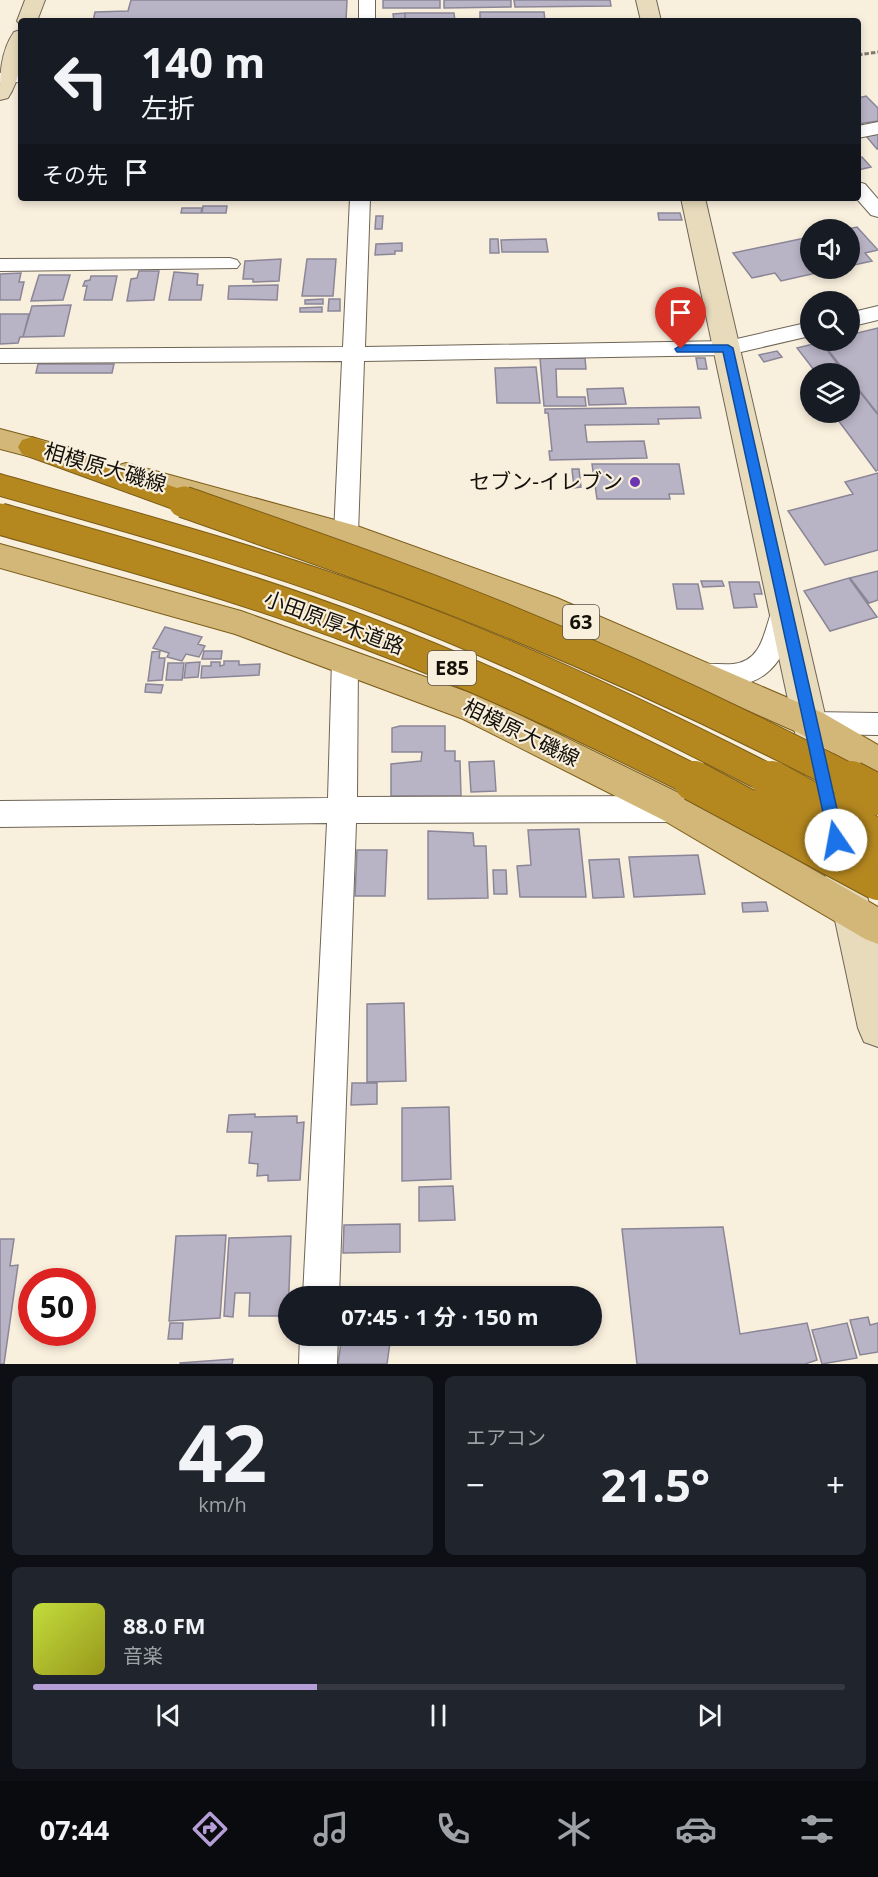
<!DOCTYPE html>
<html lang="ja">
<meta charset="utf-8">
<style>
body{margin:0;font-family:"Open Sans","Noto Sans JP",sans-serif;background:#20242c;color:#f1f3f6;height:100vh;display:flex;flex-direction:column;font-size:22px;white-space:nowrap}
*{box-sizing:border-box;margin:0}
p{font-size:20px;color:#9ea1a6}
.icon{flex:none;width:33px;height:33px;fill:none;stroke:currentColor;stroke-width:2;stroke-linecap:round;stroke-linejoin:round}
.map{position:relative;height:1364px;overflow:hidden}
.panel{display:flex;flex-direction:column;gap:12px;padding:12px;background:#0d0f14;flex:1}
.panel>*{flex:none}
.guide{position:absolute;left:18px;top:18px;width:843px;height:183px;border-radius:6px;box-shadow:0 3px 9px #0003;background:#171b24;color:#f1f3f6;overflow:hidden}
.tools{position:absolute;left:800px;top:219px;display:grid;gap:12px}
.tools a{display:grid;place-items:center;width:60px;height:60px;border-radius:50%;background:#171b24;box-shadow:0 3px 9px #0003;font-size:30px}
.speed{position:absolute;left:18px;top:1268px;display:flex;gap:12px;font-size:30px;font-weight:700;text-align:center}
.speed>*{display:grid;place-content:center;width:78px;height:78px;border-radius:50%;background:#171b24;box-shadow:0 3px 9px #0003;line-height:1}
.speed .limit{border:9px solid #d22;background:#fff;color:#111}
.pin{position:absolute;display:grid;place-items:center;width:51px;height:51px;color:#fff;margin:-62px -26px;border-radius:50% 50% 50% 0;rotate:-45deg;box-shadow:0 0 6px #0007}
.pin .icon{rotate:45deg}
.me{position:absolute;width:66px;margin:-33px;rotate:348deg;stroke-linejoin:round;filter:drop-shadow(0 0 4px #0008)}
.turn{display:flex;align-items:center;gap:21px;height:126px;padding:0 24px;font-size:27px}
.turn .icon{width:78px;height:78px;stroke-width:2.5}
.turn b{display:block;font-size:42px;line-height:51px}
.then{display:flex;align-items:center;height:57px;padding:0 24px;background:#0003;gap:12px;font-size:22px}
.big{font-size:45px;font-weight:700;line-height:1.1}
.panel .card{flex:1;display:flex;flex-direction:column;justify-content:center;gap:9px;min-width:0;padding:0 21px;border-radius:9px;background:#20242c}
.panel .dial{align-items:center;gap:0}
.dial b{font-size:78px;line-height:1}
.song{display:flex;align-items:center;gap:18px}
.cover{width:72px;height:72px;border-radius:9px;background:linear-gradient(135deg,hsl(70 70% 55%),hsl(60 70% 35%))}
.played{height:6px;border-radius:3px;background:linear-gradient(90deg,#b59ed6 35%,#363941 35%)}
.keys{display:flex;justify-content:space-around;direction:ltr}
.heat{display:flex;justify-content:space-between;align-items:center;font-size:33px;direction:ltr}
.panel .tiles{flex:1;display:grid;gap:12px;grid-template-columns:1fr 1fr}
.card:last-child{grid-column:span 2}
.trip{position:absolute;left:278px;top:1286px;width:324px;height:60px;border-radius:30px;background:#171b24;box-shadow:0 3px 9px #0003;font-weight:700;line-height:60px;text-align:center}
.tabs{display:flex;height:96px;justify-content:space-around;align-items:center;background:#090b0e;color:#9ea1a6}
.tabs .icon{width:42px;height:42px}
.tabs .active{color:#b59ed6}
.tabs b{font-size:27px;color:#f1f3f6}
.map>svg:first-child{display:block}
.building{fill:#b8b3c5;stroke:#8b8697;stroke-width:1.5}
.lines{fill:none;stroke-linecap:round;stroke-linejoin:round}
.street-casing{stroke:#6e6556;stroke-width:2}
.secondary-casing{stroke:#6e6556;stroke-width:2}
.primary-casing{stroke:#7c5d18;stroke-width:2}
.highway-casing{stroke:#7c5d18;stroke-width:2}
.path{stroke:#7f786c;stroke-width:3;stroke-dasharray:4.5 2;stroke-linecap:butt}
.street{fill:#fff;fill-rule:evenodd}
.secondary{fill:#e8dbbc;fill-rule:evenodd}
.primary{fill:#d2b779;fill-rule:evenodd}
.highway{fill:#b4871f;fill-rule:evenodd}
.highway-bridge-far1-casing{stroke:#7c5d18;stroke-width:33;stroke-linecap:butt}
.highway-bridge-casing{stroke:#7c5d18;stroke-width:42;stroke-linecap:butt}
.highway-bridge-far1{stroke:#b4871f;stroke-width:31}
.highway-bridge{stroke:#b4871f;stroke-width:40}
.route{fill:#1a73e8;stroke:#114b97;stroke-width:1.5}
.poi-dot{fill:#6c37ae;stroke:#f9efdd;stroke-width:2}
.labels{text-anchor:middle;stroke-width:4.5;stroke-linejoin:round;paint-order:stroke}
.shield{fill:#f9efdd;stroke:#595349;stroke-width:1.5}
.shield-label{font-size:20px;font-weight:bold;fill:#14100a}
.street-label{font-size:21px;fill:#14100a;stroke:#f9efdd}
.poi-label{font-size:21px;fill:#14100a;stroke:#f9efdd;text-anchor:end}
</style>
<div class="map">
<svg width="878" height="1364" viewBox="0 0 878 1364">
<rect width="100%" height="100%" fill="#f9efdd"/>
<!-- building -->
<path class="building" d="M 131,0 L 347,0 L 346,21 L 93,21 L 95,12 L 128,11 Z
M 383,0 L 440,0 L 440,8 L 383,8 Z
M 444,0 L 511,0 L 511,7 L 444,8 Z
M 514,0 L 610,0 L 611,6 L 515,7 Z
M 480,12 L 544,12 L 545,21 L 480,21 Z
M 405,13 L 454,13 L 455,21 L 405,21 Z
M 405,13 L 405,21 L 394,21 L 393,14 Z
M 866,96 L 878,108 L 878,121 L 858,124 L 858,98 Z
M 878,134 L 878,149 L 877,149 L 866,136 Z
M 862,157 L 871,167 L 858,170 L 858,158 Z
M 203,206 L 227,206 L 226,213 L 202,213 Z
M 182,208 L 202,208 L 201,213 L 181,213 Z
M 658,213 L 680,213 L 682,220 L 659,220 Z
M 376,216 L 383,216 L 382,229 L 375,229 Z
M 857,227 L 878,250 L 865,253 L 872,261 L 849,266 L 849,230 L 843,230 Z
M 810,237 L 810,268 L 838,268 L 781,281 L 775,273 L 752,278 L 733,253 Z
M 490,239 L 498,239 L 499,253 L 490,253 Z
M 546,239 L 548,252 L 502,252 L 501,240 Z
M 402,243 L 402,251 L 395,251 L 395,254 L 375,255 L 376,244 Z
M 281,259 L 279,281 L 253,282 L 253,279 L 243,279 L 245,261 Z
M 307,259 L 336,259 L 333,296 L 302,296 Z
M 139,271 L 159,271 L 154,300 L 127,301 L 131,279 L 137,278 Z
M 174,272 L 198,274 L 197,285 L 203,285 L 201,300 L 169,300 Z
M 21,273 L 19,282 L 24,282 L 20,300 L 0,300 L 0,274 Z
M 39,275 L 70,275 L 63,300 L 31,301 Z
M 91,276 L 117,276 L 112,300 L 84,300 L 87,286 L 83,286 L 85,281 L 90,280 Z
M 278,285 L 277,300 L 228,299 L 229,286 Z
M 679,297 L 696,297 L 697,302 L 680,303 Z
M 323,299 L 323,304 L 305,304 L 305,300 Z
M 329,299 L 340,299 L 340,311 L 328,311 Z
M 71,305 L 64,336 L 23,337 L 32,306 Z
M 322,307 L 322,312 L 300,312 L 300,308 Z
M 0,314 L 29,314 L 23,337 L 20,337 L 18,343 L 0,344 Z
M 878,328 L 878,414 L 849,377 L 849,374 L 847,374 L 821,341 L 849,340 L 849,335 Z
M 821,342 L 845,374 L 817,374 L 797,348 Z
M 777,351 L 782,357 L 764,362 L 759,355 Z
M 540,358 L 585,358 L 586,369 L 556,369 L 557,397 L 585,397 L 586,406 L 544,406 Z
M 696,358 L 705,358 L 707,369 L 698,369 Z
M 38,364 L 114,364 L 112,373 L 36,373 Z
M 536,367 L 540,403 L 497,403 L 495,368 Z
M 849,378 L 878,415 L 878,470 L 876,471 L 832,412 L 849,412 Z
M 623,388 L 626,404 L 589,405 L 587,389 Z
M 699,407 L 701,418 L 658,419 L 659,424 L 585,425 L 587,442 L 644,441 L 647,458 L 550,460 L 549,451 L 552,451 L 548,413 L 545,413 L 545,409 Z
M 592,464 L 679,464 L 684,494 L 669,494 L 670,499 L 597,499 Z
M 572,469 L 579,469 L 581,487 L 574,488 Z
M 878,473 L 878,550 L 825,565 L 788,511 L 853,494 L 845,482 Z
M 878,571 L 878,600 L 869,603 L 850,578 Z
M 849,578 L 877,617 L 830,631 L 804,591 Z
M 701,581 L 722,581 L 724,586 L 703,587 Z
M 729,582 L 759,582 L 762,594 L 754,594 L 757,607 L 734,608 Z
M 673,584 L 698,584 L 703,609 L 677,609 Z
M 165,627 L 202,637 L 198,644 L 205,646 L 199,657 L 186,654 L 182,661 L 167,657 L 169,653 L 153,648 Z
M 160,651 L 159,658 L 165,658 L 162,680 L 148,681 L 152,652 Z
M 204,651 L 222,651 L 221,659 L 202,659 Z
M 224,661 L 239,661 L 239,665 L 260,664 L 259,675 L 201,678 L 202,666 L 211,666 L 211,662 L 220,662 L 220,666 L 224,665 Z
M 200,662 L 198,677 L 184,678 L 186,663 Z
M 168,663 L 184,663 L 182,680 L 166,680 Z
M 146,684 L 163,685 L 161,693 L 145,692 Z
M 400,726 L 445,726 L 445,751 L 455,751 L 455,761 L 460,761 L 461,796 L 391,796 L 391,764 L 421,761 L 422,752 L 392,752 L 392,728 Z
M 494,761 L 496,791 L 471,792 L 469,762 Z
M 579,829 L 586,897 L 520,897 L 517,866 L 531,865 L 528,830 Z
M 428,831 L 473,833 L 474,846 L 486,846 L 488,898 L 428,899 Z
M 357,850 L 387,850 L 385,896 L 355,896 Z
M 698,855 L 705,894 L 634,897 L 629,857 Z
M 619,859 L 624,897 L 593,898 L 589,860 Z
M 493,870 L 506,870 L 507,894 L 494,894 Z
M 766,902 L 768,911 L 743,912 L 742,903 Z
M 404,1003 L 406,1081 L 367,1082 L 367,1004 Z
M 352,1083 L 377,1083 L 377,1104 L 351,1105 Z
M 449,1107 L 451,1179 L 402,1181 L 402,1108 Z
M 255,1114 L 255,1117 L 297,1116 L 297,1123 L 304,1122 L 300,1180 L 268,1181 L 268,1175 L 257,1176 L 258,1164 L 249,1163 L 252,1132 L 227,1132 L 229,1115 Z
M 453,1186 L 455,1220 L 419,1221 L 419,1187 Z
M 400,1224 L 400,1252 L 343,1253 L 344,1225 Z
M 723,1227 L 740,1334 L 807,1323 L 817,1360 L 805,1364 L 637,1364 L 622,1229 Z
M 226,1235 L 220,1318 L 169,1321 L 176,1236 Z
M 291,1236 L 288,1316 L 249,1316 L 250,1293 L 235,1293 L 233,1317 L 224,1316 L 229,1238 Z
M 0,1239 L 14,1239 L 10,1266 L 18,1265 L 4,1364 L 0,1364 Z
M 868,1317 L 870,1325 L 878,1323 L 878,1352 L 860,1355 L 850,1320 Z
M 170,1323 L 183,1323 L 182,1339 L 168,1339 Z
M 847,1323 L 857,1358 L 822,1364 L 812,1330 Z
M 342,1335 L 391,1335 L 387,1364 L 338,1364 Z
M 233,1359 L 232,1364 L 180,1364 L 180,1363 Z"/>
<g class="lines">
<defs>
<path id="street" d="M 359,0 L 375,0 L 375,21 L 359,21 Z
M 21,72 L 21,82 L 0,83 L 0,73 Z
M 878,122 L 878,134 L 858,138 L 858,126 Z
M 858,182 L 865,184 L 878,199 L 878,217 L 871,215 L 856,198 Z
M 350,198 L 370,198 L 365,347 L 728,341 L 810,322 L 810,336 L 728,355 L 364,361 L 358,534 L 355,540 L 346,543 L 337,540 L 334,534 L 342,361 L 0,363 L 0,349 L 343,347 Z
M 230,258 L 237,260 L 240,264 L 237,268 L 0,271 L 0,259 Z
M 878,306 L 878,320 L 849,327 L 849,313 Z
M 785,598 L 794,601 L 798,608 C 790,646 776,683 732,686 C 718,686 704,686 690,682 L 687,674 L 690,666 C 704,662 719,665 733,664 C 766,661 764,623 776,601 Z
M 345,649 L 354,652 L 358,660 L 357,797 L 676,796 L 686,800 L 690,809 L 686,818 L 676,822 L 356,823 L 339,1296 L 303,1296 L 327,823 L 0,827 L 0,801 L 328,798 L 332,660 L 336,652 Z
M 811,712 L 878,713 L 878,735 L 811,734 L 801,731 L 797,723 L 801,715 Z
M 300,1335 L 338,1335 L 337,1364 L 299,1364 Z"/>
<path id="secondary" d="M 25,0 L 45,0 L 37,21 L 21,21 L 21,26 L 17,21 Z
M 636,0 L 656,0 L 661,21 L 641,21 Z
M 21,30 C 21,53 22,77 8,98 L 0,100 C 0,76 0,52 14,32 Z
M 681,198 L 705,198 L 878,943 L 878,1047 L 864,1042 L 858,1028 Z"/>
<path id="primary" d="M 0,429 L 72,448 L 76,455 L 72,462 L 62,465 L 0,449 Z
M 126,463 L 357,526 L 557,598 L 823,713 L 878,745 L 878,777 L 866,772 L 799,733 L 535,616 L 338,543 L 116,480 L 111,473 L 116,466 Z
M 0,544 L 241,611 L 487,699 L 689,798 L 878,907 L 878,944 L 865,939 L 663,820 L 463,719 L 235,634 L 0,568 Z"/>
<path id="highway" d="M 32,437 L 194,494 L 199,502 L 194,510 L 184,513 L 22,454 L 18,447 L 22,440 Z
M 0,474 C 135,512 271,549 403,598 C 531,646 654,704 775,766 L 780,776 L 775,786 L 763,791 L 751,786 C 630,724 508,664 380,615 C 256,568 128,532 0,496 Z"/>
</defs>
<!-- street casing -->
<use href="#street" class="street-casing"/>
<!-- secondary casing -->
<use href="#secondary" class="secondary-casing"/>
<!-- primary casing -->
<use href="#primary" class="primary-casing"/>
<!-- highway casing -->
<use href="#highway" class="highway-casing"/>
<!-- path -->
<path class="path" d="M 858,55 L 878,52"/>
<!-- street -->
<use href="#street" class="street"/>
<!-- secondary -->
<use href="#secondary" class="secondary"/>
<!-- primary -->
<use href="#primary" class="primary"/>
<!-- highway -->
<use href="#highway" class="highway"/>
<defs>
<path id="highway-bridge-far1" d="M 184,502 C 275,534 367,565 458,601 C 593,654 725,715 854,782
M 0,519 C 121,553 243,586 361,631 C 476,674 587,727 697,782
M 763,776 L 774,782"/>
<path id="highway-bridge" d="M 694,781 L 878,880
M 772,781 L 878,840
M 851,781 L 878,795"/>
</defs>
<!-- highway-bridge-far1 casing -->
<use href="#highway-bridge-far1" class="highway-bridge-far1-casing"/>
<!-- highway-bridge casing -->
<use href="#highway-bridge" class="highway-bridge-casing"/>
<!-- highway-bridge-far1 -->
<use href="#highway-bridge-far1" class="highway-bridge-far1"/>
<!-- highway-bridge -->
<use href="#highway-bridge" class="highway-bridge"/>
</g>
<!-- route -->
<path class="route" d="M 681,345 L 728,345 L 733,348 L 844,840 L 841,844 L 836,846 L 831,844 L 829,840 L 723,352 L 677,352 L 675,349 Z"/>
<!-- markers -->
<circle class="poi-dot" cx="635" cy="482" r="6"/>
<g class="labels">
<!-- shield labels -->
<g class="shield">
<rect x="563" y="605" width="36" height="34" rx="4.5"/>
<rect x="428" y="651" width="48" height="34" rx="4.5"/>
</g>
<g class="shield-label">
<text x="581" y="629">63</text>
<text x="452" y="675">E85</text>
</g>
<!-- street labels -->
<g class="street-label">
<text transform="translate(105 468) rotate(16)" y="7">相模原大磯線</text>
<text transform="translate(334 623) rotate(20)" y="7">小田原厚木道路</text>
<text transform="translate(521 733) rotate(26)" y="7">相模原大磯線</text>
</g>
<!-- poi labels -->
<g class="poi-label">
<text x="623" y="489">セブン-イレブン</text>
</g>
</g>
</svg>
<div class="tools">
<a><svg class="icon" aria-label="sound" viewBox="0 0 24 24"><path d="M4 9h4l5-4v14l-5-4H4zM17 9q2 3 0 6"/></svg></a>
<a><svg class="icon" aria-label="search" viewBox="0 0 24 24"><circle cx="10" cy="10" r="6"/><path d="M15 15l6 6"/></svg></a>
<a><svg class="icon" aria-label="layers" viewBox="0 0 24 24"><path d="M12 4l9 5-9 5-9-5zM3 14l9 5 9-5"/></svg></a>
</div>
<div class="speed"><div class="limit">50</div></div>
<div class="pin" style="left:681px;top:349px;background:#d93025"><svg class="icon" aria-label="arrive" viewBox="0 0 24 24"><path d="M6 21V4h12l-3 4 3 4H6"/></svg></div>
<svg class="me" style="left:836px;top:840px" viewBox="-20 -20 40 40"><circle r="19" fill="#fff"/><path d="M0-13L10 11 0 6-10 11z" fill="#1a73e8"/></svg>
<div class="trip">07:45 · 1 分 · 150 m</div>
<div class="guide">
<div class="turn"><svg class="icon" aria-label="left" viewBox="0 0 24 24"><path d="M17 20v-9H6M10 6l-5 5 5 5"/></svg><div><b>140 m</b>左折</div></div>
<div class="then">その先<svg class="icon" aria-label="arrive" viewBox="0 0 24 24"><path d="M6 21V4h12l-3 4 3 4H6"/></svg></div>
</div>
</div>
<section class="panel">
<div class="tiles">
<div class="card dial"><b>42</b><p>km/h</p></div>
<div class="card"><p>エアコン</p>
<div class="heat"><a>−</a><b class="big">21.5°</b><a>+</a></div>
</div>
<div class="card">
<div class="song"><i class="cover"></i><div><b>88.0 FM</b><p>音楽</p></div></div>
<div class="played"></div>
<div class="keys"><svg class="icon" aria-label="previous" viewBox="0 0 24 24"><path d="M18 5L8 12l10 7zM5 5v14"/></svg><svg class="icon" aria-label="pause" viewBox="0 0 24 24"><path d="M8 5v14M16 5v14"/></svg><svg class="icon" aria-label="next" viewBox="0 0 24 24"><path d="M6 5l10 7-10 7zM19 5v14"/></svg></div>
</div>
</div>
</section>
<nav class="tabs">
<b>07:44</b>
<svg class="icon active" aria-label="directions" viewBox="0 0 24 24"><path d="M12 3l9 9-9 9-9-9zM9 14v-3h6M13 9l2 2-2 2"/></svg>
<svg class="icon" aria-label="music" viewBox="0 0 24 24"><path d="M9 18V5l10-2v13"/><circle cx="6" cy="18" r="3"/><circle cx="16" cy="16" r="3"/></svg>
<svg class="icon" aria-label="phone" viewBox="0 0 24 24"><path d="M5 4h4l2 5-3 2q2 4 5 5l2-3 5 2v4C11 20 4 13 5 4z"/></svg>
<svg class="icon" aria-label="climate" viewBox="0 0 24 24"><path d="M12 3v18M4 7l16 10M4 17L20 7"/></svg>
<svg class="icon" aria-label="car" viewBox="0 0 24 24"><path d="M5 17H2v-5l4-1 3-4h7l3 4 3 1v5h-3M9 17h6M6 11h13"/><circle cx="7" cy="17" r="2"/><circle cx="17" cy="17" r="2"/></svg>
<svg class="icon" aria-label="filters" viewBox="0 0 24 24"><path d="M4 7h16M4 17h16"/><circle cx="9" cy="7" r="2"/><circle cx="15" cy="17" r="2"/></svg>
</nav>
